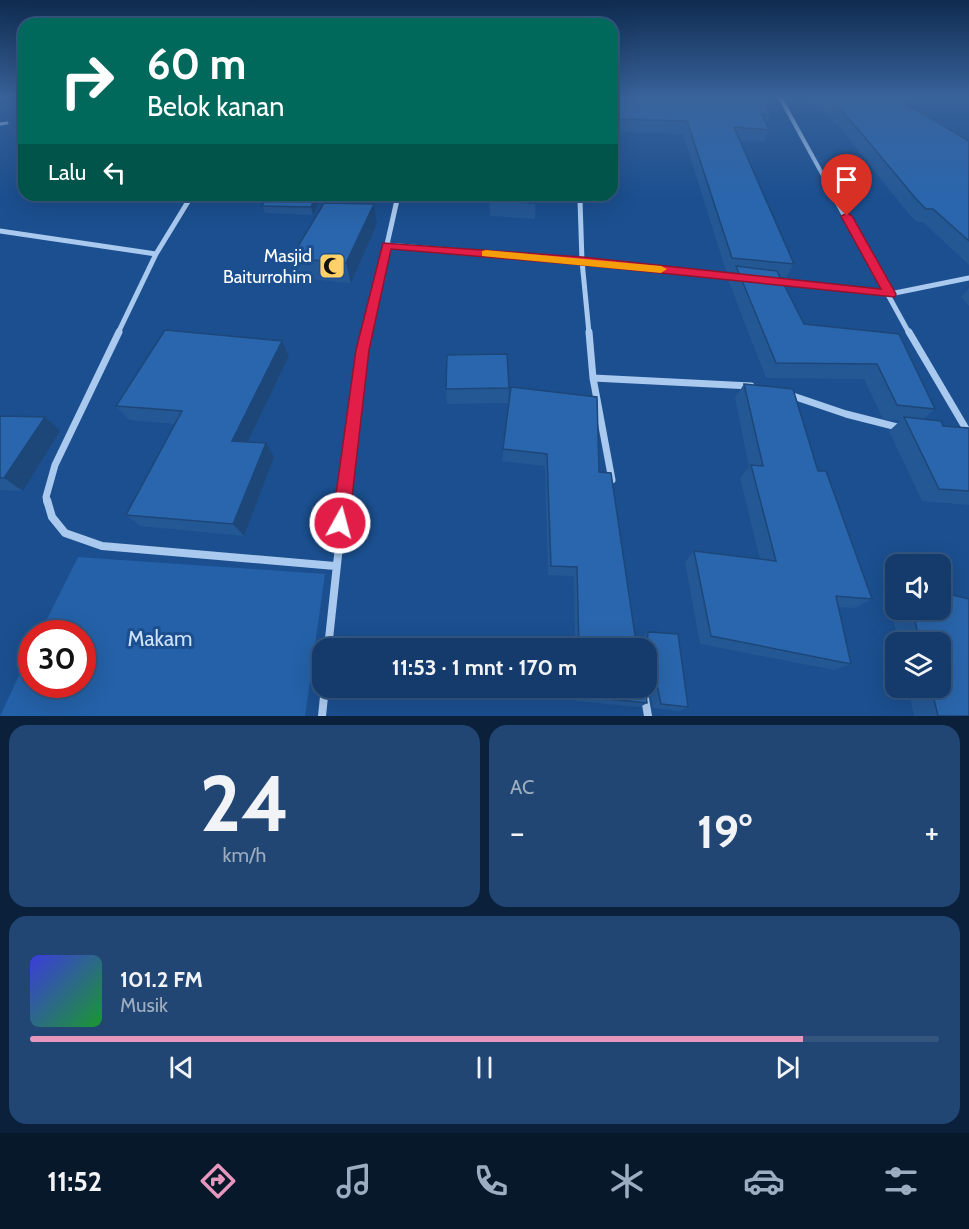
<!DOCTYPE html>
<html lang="id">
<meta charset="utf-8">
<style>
body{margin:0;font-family:Cabin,sans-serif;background:#214673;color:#f1f3f6;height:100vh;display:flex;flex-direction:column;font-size:22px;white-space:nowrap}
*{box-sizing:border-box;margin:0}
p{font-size:20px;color:#9dadc1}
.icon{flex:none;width:33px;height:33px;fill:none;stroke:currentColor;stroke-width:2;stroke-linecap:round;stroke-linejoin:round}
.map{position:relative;height:716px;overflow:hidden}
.sheet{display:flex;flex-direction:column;gap:9px;padding:9px;background:#0b203b;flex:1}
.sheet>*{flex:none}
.top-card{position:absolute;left:18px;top:18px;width:600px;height:183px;border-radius:18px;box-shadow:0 6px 24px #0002,0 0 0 2px #33557e;background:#00695c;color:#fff;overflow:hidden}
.fabs{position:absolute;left:885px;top:554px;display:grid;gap:12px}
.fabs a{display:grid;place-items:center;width:66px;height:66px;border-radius:12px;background:#143b6b;box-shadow:0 6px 24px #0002,0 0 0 2px #33557e;font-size:30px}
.speed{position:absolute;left:18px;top:620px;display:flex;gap:12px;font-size:30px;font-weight:700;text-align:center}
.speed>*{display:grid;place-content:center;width:78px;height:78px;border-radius:50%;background:#143b6b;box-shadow:0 6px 24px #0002,0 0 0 2px #33557e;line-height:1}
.speed .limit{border:9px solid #d22;background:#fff;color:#111}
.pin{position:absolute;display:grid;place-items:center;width:51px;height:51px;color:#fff;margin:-62px -26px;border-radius:50% 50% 50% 0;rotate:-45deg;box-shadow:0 0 6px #0007}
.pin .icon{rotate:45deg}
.me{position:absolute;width:66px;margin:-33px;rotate:7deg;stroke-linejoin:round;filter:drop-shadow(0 0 4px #0008)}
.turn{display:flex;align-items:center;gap:21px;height:126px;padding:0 30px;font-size:27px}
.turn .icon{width:78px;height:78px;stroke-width:2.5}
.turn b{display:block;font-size:42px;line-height:51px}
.then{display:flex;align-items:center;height:57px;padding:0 30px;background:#0003;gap:12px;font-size:22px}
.big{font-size:45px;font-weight:700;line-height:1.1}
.sheet .card{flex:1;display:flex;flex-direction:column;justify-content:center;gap:9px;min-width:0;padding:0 21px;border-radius:18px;background:#214673}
.sheet .dial{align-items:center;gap:0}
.dial b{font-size:78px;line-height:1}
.song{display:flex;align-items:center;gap:18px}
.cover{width:72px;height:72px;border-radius:9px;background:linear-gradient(135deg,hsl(240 70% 55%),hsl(130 70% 35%))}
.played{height:6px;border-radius:3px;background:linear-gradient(90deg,#e797bd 85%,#33557e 85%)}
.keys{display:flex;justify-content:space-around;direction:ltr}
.heat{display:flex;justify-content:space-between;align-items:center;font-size:33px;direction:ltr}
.sheet .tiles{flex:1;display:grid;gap:9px;grid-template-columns:1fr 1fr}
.card:last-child{grid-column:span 2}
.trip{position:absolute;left:312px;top:638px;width:345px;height:60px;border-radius:18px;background:#143b6b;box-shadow:0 6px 24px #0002,0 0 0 2px #33557e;font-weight:700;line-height:60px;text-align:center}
.dock{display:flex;height:96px;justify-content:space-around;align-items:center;background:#08182b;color:#9dadc1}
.dock .icon{width:42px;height:42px}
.dock .on{color:#e797bd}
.dock b{font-size:27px;color:#f1f3f6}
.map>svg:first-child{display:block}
.green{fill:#2461a8}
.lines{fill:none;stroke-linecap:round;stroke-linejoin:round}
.lane{stroke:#a9c9ee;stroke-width:3}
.street-far3{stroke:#a9c9ee;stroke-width:4}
.street-far2{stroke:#a9c9ee;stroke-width:5}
.street-far1{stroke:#a9c9ee;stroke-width:7}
.street{stroke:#a9c9ee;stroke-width:8}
.wall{fill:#245895}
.shaded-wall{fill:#1d4779}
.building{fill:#2a66ad;stroke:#1d4779;stroke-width:1.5}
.route{fill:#e11d48;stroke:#92132f;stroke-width:1.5}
.slow{fill:#f59e0b}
.labels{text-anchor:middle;stroke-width:6;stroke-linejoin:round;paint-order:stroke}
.poi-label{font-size:18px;fill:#fff;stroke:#1b4f8f;text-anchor:end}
.near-park-label{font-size:21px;fill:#cfe3fa;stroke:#1b4f8f}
</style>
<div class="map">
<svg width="969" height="716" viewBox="0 0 969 716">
<rect width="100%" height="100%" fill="#1b4f8f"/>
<!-- green -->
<path class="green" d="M 78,557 L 325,574 L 305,716 L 0,716 L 31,650 L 32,684 L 82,684 L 82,633 L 40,633 Z"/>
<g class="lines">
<!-- lane -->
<path class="lane" d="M 0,124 L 7,123"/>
<!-- street-far3 -->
<path class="street-far3" d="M 780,97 L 837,201
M 580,195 L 580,201
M 188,201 L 192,195
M 397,201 L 398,195"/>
<!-- street-far2 -->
<path class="street-far2" d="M 580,200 L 582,261 L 589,333
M 836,200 L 909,333
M 0,231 L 156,254
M 387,245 L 582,261 L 737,278
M 777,282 L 890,294 L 969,278
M 118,333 L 156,254 L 189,200
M 367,333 L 397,200"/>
<!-- street-far1 -->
<path class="street-far1" d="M 589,332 L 593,378 L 612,480
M 909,332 L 969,434
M 593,378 L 751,386
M 790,395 L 846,414 L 901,428
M 47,502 L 46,497 L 55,465 L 119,332
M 343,502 L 367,332"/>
<!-- street -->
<path class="street" d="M 47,500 L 52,517 L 65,533 L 102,546 L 335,566
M 328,648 L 344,500
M 643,687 L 648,716
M 322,716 L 325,687"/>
</g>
<!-- wall -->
<path class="wall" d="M 612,97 L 771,115 L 767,125 L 769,130 L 764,142 L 740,141 L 794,264 L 786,277 L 780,277 L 804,324 L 899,334 L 935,409 L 923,419 L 943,426 L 969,428 L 969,505 L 922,501 L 889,431 L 900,421 L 883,419 L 864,379 L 766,378 L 729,282 L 733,272 L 726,271 L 683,134 L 612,132 Z
M 811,97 L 894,97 L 969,141 L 969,265 L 923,222 L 917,222 L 908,213 L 845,134 Z
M 268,195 L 322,195 L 313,215 L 265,213 L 262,206 Z
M 536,195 L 535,219 L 490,216 L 490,201 Z
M 374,204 L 377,224 L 351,283 L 298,278 L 291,258 Z
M 969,288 L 969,306 L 961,297 Z
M 282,341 L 289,356 L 248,442 L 274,457 L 244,536 L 140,526 L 126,515 L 175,424 L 129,420 L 116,406 Z
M 744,384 L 818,471 L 872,599 L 855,608 L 838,607 L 851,664 L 834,670 L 700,644 L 685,562 L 694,551 L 760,559 L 740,478 L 749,467 L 735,398 Z
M 511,387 L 599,472 L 636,642 L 641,648 L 641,639 L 648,632 L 688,707 L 679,711 L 653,708 L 649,685 L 646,683 L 646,648 L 575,648 L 574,576 L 548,575 L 545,466 L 502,461 Z
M 509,388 L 508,403 L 447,404 L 446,389 Z
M 0,416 L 60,431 L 23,491 L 0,490 Z
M 896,589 L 896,609 L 940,609 L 969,716 L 914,716 L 908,687 L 940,687 L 940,642 L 898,642 L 888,593 Z
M 576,687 L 645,687 L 647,703 L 640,707 L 576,701 Z"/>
<!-- shaded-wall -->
<path class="shaded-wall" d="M 316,195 L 322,195 L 313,215 L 311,207 Z
M 374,204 L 377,224 L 351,283 L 346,263 Z
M 282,341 L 289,356 L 242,454 L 232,441 Z
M 45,417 L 60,431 L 23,491 L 4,478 Z
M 266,443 L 274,457 L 244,536 L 233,524 Z"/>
<!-- building -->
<path class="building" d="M 612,97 L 761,97 L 771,115 L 762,114 L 769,130 L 734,127 L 794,264 L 732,258 L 687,121 L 612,119 Z
M 828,97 L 894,97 L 969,141 L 969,241 L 933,209 L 926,209 L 917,200 L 852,122 Z
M 268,195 L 316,195 L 311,207 L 262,206 Z
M 491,195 L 536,195 L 536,203 L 490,201 Z
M 324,203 L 374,204 L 346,263 L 291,258 Z
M 736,266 L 777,271 L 804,324 L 899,334 L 935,409 L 897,405 L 877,364 L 776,363 Z
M 165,330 L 282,341 L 232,441 L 266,443 L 233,524 L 126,515 L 182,411 L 116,406 Z
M 507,354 L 509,388 L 446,389 L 447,355 Z
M 744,384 L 793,389 L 818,471 L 826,471 L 872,599 L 836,596 L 851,664 L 711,636 L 694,551 L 776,561 L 751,465 L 763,466 Z
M 511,387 L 597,397 L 599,472 L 611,473 L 636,642 L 641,648 L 647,646 L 648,632 L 678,634 L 688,707 L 661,704 L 656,680 L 652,675 L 646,678 L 646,648 L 579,648 L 577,567 L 551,566 L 547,454 L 503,449 Z
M 0,416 L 45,417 L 4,478 L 0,478 Z
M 904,417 L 941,421 L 943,426 L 969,428 L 969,491 L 939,489 Z
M 940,592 L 969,599 L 969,716 L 938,716 L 931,687 L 940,687 L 940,642 L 920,642 L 912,609 L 940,609 Z
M 580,687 L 645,687 L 647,703 L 580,696 Z"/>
<!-- sky -->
<linearGradient id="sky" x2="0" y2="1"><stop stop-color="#0f2b4f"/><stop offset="0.49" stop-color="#39639b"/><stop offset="1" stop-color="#39639b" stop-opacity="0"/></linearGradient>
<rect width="969" height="198" fill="url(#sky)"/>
<!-- route -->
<path class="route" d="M 847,213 L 852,216 L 896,294 L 895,297 L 582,265 L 391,249 L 369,350 L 349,523 L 347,529 L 340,531 L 334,529 L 332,523 L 356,350 L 383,243 L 582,257 L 881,289 L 841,216 Z"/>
<!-- slow -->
<path class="slow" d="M 486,250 L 661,266 L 667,269 L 661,273 L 482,256 L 482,251 Z"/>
<!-- icons -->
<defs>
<symbol id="mosque-square" viewBox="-11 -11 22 22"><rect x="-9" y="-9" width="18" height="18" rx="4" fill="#ffd166" stroke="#1b4f8f"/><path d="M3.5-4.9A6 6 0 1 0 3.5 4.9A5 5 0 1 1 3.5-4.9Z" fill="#111"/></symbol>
</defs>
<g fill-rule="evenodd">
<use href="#mosque-square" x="317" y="251" width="30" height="30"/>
</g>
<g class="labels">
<!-- poi labels -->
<g class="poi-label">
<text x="312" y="262">Masjid<tspan x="312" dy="21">Baiturrohim</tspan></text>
</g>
<!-- near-park labels -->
<g class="near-park-label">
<text x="160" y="646">Makam</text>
</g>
</g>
</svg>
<div class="fabs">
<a><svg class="icon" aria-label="sound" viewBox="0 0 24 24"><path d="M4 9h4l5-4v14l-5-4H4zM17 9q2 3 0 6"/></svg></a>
<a><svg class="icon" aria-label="layers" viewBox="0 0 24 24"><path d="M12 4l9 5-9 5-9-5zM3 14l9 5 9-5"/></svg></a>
</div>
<div class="speed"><div class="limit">30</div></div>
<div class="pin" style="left:847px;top:216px;background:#d93025"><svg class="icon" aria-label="arrive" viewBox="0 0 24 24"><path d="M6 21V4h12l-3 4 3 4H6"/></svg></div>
<svg class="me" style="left:340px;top:523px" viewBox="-20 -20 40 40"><circle r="17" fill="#e11d48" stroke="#fff" stroke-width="3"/><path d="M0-11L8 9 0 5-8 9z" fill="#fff"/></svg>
<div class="trip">11:53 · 1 mnt · 170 m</div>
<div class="top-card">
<div class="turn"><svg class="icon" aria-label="right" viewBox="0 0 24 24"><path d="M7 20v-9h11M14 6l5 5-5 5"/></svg><div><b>60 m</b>Belok kanan</div></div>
<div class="then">Lalu<svg class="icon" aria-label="left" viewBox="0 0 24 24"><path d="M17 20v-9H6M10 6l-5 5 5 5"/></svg></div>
</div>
</div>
<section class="sheet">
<div class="tiles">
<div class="card dial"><b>24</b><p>km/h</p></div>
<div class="card"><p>AC</p>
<div class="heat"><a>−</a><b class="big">19°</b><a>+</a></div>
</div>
<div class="card">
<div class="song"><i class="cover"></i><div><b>101.2 FM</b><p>Musik</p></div></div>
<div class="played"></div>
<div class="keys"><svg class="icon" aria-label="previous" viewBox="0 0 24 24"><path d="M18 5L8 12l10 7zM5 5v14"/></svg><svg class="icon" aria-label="pause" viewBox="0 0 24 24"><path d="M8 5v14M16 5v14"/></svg><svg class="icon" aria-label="next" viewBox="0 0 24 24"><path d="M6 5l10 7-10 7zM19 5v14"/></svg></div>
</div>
</div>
</section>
<nav class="dock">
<b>11:52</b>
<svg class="icon on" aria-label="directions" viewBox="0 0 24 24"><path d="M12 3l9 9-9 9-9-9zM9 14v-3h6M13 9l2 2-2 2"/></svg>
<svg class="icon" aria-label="music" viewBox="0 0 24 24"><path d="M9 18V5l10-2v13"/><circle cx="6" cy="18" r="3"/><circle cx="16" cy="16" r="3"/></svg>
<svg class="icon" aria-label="phone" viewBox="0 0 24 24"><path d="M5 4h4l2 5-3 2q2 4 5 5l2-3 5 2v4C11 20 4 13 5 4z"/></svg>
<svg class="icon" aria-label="climate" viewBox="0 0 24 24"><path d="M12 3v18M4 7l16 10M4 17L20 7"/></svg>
<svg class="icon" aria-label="car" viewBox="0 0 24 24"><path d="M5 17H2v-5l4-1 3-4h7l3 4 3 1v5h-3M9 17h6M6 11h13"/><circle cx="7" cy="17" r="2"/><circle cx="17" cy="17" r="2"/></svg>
<svg class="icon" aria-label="filters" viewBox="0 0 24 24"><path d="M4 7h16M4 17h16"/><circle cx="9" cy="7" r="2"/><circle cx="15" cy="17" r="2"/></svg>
</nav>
